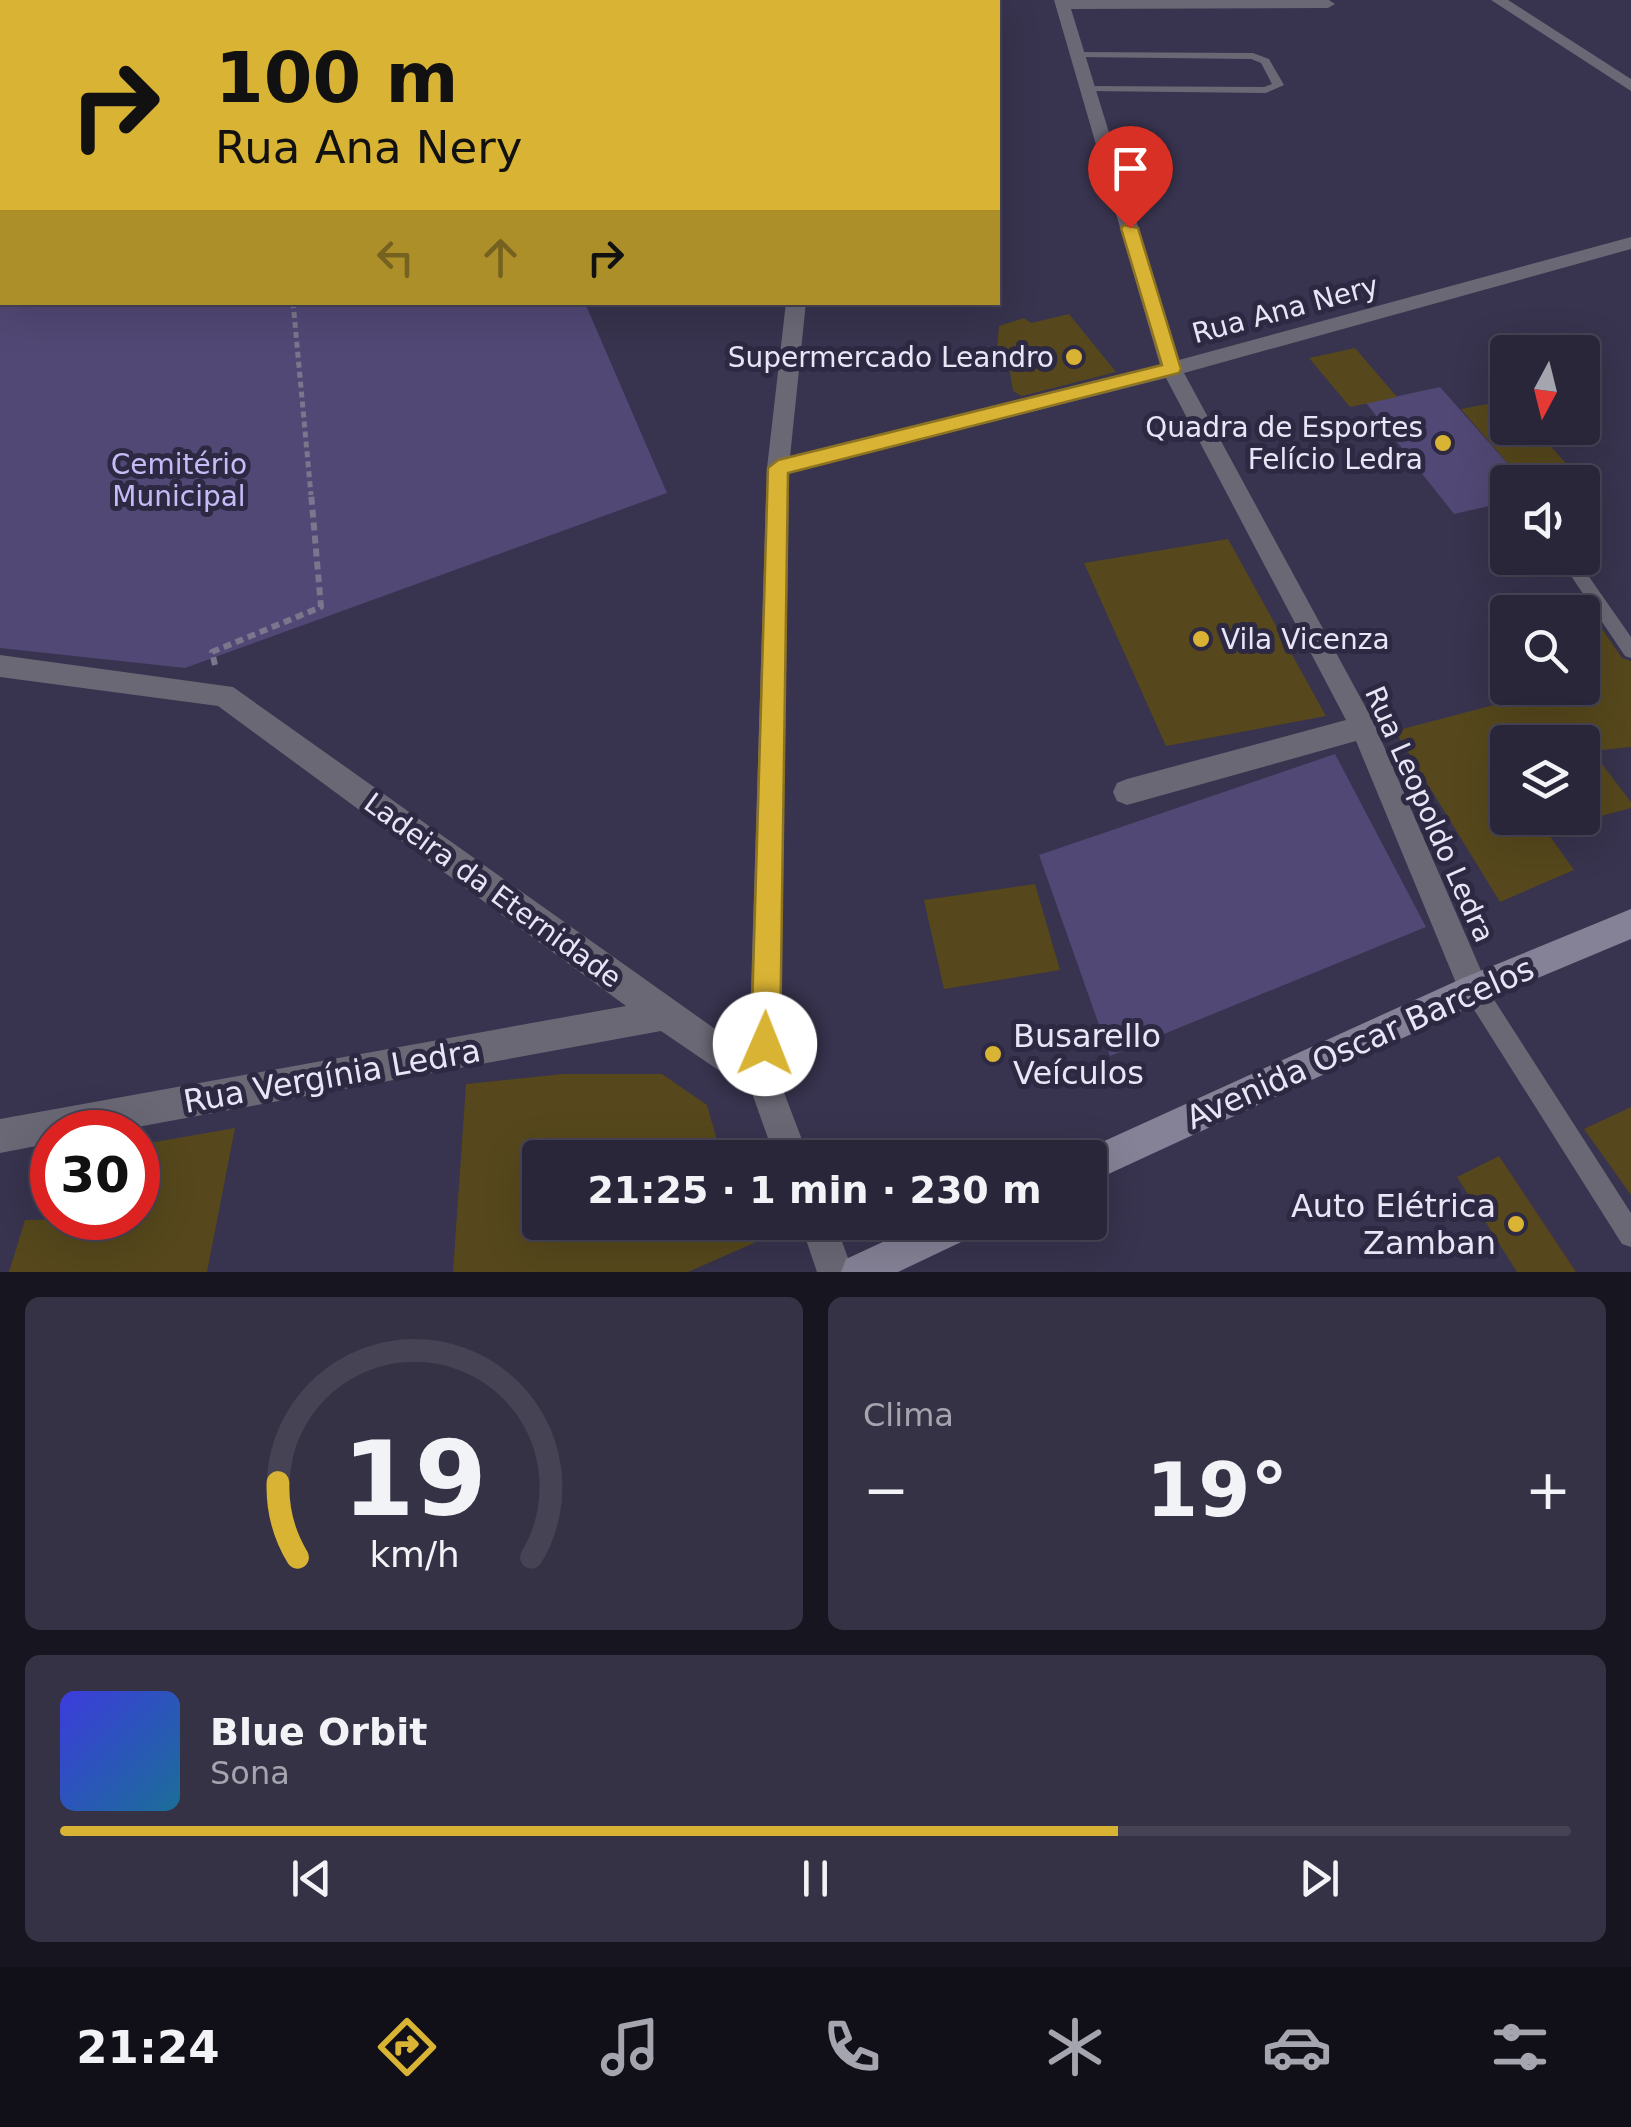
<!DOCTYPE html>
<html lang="pt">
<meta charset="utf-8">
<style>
body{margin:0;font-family:"DejaVu Sans",sans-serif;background:#363245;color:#f1f3f6;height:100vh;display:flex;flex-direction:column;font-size:38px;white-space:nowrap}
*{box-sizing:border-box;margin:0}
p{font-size:32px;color:#a5a5af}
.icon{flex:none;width:55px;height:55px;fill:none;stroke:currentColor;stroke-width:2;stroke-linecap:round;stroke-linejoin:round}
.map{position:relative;height:1272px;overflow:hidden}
.panel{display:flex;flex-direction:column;gap:25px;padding:25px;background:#171520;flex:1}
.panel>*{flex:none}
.guide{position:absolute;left:0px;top:0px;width:1000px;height:305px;box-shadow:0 10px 40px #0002,0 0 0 2px #464354;background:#d9b334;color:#111;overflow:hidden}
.needle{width:65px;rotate:187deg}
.controls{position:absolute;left:1490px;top:335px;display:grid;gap:20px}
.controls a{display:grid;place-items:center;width:110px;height:110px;border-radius:10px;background:#2a263a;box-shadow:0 10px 40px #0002,0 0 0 2px #464354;font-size:50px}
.speed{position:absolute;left:30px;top:1110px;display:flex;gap:20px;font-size:50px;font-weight:700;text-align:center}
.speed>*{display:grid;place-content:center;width:130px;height:130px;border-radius:50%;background:#2a263a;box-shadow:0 10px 40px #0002,0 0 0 2px #464354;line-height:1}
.speed .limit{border:15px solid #d22;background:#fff;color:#111}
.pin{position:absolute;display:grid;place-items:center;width:85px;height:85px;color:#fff;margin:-102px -42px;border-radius:50% 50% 50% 0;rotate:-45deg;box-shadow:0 0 10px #0007}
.pin .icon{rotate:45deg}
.me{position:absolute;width:110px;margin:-55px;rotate:1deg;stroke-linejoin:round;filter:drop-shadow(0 0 8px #0008)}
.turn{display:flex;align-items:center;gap:35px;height:210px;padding:0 50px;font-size:45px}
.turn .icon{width:130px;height:130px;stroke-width:2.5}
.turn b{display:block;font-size:70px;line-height:85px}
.lanes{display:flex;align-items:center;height:95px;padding:0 50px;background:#0003;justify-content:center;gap:50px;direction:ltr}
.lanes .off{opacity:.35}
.big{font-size:75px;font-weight:800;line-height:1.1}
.panel .tile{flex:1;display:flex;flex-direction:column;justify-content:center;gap:15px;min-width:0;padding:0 35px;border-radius:15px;background:#363245}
.panel .dial{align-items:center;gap:0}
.dial svg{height:260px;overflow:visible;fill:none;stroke:#464354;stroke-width:7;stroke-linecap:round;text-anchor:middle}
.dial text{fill:#f1f3f6;stroke:none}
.song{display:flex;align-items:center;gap:30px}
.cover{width:120px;height:120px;border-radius:15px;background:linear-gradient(135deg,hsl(240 70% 55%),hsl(200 70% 35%))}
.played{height:10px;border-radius:5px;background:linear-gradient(90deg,#d9b334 70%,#464354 70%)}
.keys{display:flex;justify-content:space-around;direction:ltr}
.heat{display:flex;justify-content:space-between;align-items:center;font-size:55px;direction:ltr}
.panel .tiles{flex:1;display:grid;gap:25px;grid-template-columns:1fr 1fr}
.tile:last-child{grid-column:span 2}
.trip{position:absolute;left:522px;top:1140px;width:585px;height:100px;border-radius:10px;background:#2a263a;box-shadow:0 10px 40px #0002,0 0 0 2px #464354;font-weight:800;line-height:100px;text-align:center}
.menu{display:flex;height:160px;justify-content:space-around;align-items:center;background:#110f17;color:#a5a5af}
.menu .icon{width:70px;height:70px}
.menu .active{color:#d9b334}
.menu b{font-size:45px;color:#f1f3f6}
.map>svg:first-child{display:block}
.green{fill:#514875}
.building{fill:#56481c}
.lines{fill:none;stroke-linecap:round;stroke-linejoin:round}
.path-far1{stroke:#7a768d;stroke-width:5;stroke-dasharray:6 4;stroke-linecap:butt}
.path{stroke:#7a768d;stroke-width:6;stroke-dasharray:8 5;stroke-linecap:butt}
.service{fill:#6a6875;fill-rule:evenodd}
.minor{fill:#6a6875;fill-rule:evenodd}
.secondary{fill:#858297;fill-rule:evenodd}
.route{fill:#d9b334;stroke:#8d7422;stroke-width:2.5}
.poi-dot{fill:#d9b334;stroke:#2e2943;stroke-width:4}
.labels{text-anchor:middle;stroke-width:10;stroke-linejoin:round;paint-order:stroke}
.street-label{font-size:28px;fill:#e7e5f6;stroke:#2e2943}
.poi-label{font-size:28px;fill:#e7e5f6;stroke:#2e2943;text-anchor:end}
.park-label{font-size:28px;fill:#c6bbf6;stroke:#2e2943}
.near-poi-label{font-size:32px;fill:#e7e5f6;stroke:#2e2943;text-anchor:start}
.near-street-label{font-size:32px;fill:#e7e5f6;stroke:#2e2943}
</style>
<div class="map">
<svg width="1631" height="1272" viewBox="0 0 1631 1272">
<rect width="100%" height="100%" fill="#38334e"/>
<!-- green -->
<path class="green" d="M 0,108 L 2,302 L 585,303 L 667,493 L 185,668 L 0,648 Z
M 1440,387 L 1524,482 L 1508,482 L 1507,502 L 1454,514 L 1366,403 Z
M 1335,754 L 1426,927 L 1110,1056 L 1039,855 Z"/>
<!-- building -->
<path class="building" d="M 1069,314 L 1116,372 L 1022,396 L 1013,391 L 1008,359 L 997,348 L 999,326 L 1024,318 L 1031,323 Z
M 1355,348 L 1397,397 L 1350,407 L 1309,358 Z
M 1508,400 L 1508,428 L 1534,428 L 1583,482 L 1524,482 L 1461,409 Z
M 1228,539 L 1326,716 L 1166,746 L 1084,563 Z
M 1582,600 L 1622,658 L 1631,661 L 1631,747 L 1592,751 L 1631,802 L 1631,808 L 1582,821 L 1582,742 L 1508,742 L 1508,818 L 1537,818 L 1574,870 L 1500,902 L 1395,731 L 1558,688 L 1582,688 Z
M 1035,884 L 1060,970 L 944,989 L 924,900 Z
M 563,1074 L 662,1074 L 707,1105 L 722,1158 L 540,1158 L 540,1222 L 797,1224 L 688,1272 L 453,1272 L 466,1084 Z
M 1631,1107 L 1631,1195 L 1584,1129 Z
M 235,1128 L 207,1272 L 9,1272 L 25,1220 L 138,1218 L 138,1145 Z
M 1499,1156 L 1576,1272 L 1517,1272 L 1457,1177 Z"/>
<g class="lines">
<!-- path-far1 -->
<path class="path-far1" d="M 293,302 L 311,495"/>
<!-- path -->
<path class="path" d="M 215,665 L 212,652 L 321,607 L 311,493"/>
<!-- service -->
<path class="service" d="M 1073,52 L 1253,53 L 1269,59 L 1284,85 L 1266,93 L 1087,91 L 1083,90 L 1083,86 L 1264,87 L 1272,84 L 1261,63 L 1251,59 L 1077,57 L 1072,54 Z
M 1559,558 L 1576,558 L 1631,637 L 1631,658 L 1625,656 Z
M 1474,978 L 1482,981 L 1631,1213 L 1631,1247 L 1622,1244 L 1466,997 L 1463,989 L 1466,981 Z"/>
<!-- minor -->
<path class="minor" d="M 665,0 L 679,0 L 680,2 L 666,2 Z
M 1054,0 L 1329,0 L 1335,4 L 1328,8 L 1071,9 L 1179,360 L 1631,237 L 1631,249 L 1184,373 L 1372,719 L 1489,989 L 1485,1000 L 1474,1004 L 1463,1000 L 1356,741 L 1127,805 L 1117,801 L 1113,792 L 1117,783 L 1127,779 L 1346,720 L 1166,378 L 789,473 L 780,1082 L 809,1158 L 775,1158 L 752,1093 L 661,1031 L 110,1132 L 52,1132 L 52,1143 L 0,1153 L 0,1119 L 626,1006 L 218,706 L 0,677 L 0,655 L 233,687 L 749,1053 L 767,468 L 786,302 L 806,302 L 790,457 L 1160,365 Z
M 1491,0 L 1508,0 L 1631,79 L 1631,91 Z
M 800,1222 L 835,1222 L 853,1272 L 817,1272 Z"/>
<!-- secondary -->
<path class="secondary" d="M 1631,909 L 1631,939 L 1485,1000 L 1102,1177 L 1090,1182 L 1090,1158 L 1076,1158 L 1078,1153 L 1463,978 Z
M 926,1222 L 983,1222 L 978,1234 L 898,1272 L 841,1272 L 846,1259 Z"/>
</g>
<!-- route -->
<path class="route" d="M 1124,225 L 1138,228 L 1181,369 L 1179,373 L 788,473 L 780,1044 L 775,1054 L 765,1058 L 755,1054 L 751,1044 L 768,468 L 778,460 L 1162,365 L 1121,228 Z"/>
<!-- markers -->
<g class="poi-dot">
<circle cx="1074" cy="357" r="10"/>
<circle cx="1443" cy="443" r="10"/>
<circle cx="1201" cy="639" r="10"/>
<circle cx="993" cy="1054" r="10"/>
<circle cx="1516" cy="1224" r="10"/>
</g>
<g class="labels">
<!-- street labels -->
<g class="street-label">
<text transform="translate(1285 309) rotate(-15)" y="10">Rua Ana Nery</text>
<text transform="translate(1430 814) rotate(66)" y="10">Rua Leopoldo Ledra</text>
<text transform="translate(493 890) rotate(36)" y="10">Ladeira da Eternidade</text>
</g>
<!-- poi labels -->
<g class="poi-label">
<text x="1054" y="367">Supermercado Leandro</text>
<text x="1423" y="437">Quadra de Esportes<tspan x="1423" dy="32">Felício Ledra</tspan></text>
<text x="1221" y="649" text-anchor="start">Vila Vicenza</text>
</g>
<!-- park labels -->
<g class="park-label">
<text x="179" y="474">Cemitério<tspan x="179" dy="32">Municipal</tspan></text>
</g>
<!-- near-poi labels -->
<g class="near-poi-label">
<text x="1013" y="1047">Busarello<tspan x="1013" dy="37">Veículos</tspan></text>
<text x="1496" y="1217" text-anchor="end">Auto Elétrica<tspan x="1496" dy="37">Zamban</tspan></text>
</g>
<!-- near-street labels -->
<g class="near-street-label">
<text transform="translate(1360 1043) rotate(-24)" y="11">Avenida Oscar Barcelos</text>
<text transform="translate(332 1076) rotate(-10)" y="11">Rua Vergínia Ledra</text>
</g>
</g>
</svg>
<div class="controls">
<a><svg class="needle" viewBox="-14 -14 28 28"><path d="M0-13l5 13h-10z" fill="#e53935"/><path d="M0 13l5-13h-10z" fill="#a5a5af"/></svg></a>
<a><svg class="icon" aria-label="sound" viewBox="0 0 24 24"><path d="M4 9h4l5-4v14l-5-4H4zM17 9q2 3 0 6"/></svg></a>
<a><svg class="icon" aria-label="search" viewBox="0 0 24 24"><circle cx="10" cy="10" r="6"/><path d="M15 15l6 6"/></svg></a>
<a><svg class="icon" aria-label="layers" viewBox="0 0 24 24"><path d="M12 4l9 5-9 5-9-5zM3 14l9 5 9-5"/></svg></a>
</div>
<div class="speed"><div class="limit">30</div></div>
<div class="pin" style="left:1130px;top:228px;background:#d93025"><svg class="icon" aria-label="arrive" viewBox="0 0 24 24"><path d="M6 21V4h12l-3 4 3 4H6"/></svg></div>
<svg class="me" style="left:765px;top:1044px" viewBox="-20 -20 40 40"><circle r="19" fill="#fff"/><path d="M0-13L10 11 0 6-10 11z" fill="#d9b334"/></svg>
<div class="trip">21:25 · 1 min · 230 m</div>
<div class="guide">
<div class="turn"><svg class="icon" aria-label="right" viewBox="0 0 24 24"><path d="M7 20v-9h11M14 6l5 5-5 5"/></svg><div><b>100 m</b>Rua Ana Nery</div></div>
<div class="lanes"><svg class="icon off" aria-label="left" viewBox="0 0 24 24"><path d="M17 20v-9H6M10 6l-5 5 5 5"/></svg><svg class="icon off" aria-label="ahead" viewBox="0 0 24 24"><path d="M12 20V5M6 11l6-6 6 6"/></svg><svg class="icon" aria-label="right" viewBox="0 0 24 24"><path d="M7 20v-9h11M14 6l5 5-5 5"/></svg></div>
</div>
</div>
<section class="panel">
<div class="tiles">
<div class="tile dial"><svg viewBox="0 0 100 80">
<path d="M14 69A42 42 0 1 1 86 69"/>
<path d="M14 69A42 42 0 0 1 8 46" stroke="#d9b334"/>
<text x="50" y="56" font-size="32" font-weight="700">19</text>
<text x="50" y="72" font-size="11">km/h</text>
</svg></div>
<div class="tile"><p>Clima</p>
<div class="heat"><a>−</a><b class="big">19°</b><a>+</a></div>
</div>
<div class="tile">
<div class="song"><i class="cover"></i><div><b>Blue Orbit</b><p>Sona</p></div></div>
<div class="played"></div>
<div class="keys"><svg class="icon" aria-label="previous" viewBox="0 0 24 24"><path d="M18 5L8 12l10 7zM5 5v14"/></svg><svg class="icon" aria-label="pause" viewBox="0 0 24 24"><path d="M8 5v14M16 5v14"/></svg><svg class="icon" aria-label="next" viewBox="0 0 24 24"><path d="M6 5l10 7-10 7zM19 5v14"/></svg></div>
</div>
</div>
</section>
<nav class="menu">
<b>21:24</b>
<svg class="icon active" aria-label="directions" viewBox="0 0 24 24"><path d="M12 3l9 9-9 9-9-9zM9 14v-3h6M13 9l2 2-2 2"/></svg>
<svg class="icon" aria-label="music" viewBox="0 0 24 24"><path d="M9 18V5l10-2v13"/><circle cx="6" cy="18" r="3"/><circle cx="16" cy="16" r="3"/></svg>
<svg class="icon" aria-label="phone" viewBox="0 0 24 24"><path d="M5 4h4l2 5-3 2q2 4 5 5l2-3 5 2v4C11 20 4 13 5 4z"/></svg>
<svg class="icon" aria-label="climate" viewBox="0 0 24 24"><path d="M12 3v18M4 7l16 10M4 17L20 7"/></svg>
<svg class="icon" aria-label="car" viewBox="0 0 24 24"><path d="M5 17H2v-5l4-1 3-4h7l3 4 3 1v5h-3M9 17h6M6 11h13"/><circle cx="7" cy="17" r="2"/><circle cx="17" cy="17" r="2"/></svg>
<svg class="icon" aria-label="filters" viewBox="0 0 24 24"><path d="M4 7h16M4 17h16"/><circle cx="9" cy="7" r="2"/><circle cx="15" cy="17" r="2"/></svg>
</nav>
